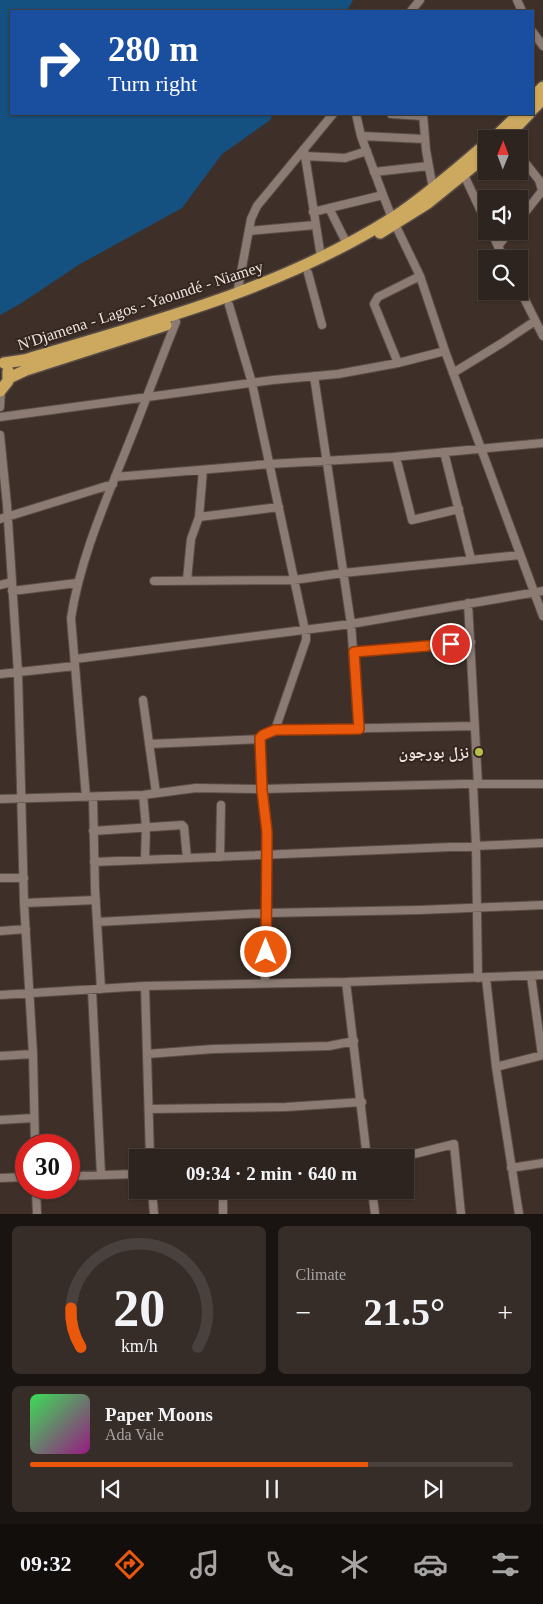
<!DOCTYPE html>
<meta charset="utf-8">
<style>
body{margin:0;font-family:"Times New Roman","Noto Naskh Arabic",serif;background:#362c28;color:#f1f3f6;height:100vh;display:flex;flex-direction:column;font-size:19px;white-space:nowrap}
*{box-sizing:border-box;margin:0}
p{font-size:16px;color:#a7a4a4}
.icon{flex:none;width:28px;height:28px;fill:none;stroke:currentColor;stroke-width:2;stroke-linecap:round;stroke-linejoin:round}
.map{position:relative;height:1214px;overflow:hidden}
.drawer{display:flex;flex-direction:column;gap:12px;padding:12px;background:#191411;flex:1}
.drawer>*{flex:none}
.top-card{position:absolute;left:10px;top:10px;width:524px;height:105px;border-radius:0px;box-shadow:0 1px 4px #0004,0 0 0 1px #49413d;background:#1a4fa0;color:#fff;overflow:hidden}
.needle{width:32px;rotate:1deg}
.controls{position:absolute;left:478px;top:130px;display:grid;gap:10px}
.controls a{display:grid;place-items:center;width:50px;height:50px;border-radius:0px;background:#2e241f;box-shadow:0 1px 4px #0004,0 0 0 1px #49413d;font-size:25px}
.speed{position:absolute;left:15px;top:1134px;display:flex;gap:10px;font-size:25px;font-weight:700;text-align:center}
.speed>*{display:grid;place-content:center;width:65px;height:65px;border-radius:50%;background:#2e241f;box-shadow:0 1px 4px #0004,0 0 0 1px #49413d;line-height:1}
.speed .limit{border:8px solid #d22;background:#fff;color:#111}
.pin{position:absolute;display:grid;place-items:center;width:42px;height:42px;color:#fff;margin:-21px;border:2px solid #fff;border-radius:50%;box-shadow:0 1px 5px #0007}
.me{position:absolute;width:55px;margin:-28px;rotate:0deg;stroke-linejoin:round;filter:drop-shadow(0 0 4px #0008)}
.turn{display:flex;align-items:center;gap:18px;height:105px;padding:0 15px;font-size:22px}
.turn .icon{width:65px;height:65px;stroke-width:2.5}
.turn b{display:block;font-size:35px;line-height:42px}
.big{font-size:38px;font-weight:700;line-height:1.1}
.drawer .widget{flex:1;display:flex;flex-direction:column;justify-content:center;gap:8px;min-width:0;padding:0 18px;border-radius:8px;background:#362c28}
.drawer .dial{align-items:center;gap:0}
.dial svg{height:130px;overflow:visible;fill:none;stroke:#49413d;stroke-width:7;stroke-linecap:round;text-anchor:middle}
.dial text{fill:#f1f3f6;stroke:none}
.song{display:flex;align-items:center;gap:15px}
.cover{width:60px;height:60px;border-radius:8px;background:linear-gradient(135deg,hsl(130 70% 55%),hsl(310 70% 35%))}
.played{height:5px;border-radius:2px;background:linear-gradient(90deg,#ea580c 70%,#49413d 70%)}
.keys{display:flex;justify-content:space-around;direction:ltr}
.heat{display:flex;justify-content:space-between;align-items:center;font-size:28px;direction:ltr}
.drawer .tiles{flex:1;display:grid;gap:12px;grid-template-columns:1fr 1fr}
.widget:last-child{grid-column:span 2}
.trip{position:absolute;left:129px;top:1149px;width:285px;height:50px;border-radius:0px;background:#2e241f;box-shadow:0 1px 4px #0004,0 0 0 1px #49413d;font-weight:700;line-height:50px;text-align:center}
.tabs{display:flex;height:80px;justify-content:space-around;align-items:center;background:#120e0c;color:#a7a4a4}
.tabs .icon{width:35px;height:35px}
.tabs .active{color:#ea580c}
.tabs b{font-size:22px;color:#f1f3f6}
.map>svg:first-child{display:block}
.water{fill:#145180}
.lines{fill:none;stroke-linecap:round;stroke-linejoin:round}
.minor-casing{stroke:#594d47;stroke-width:10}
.highway-casing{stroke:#594d47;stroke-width:14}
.minor{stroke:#8c7b73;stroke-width:8}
.highway{stroke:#cda85f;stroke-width:11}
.route-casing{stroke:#983908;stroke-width:12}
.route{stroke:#ea580c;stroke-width:9}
.poi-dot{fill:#b6c149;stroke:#34261f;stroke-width:2}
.labels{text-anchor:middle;stroke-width:4;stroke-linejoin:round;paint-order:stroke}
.street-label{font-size:16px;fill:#ede4df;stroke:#34261f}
.poi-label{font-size:16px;font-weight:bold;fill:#ede4df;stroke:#34261f;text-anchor:end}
</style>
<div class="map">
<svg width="543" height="1214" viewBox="0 0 543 1214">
<rect width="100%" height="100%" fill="#3e3029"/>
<!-- water -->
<path class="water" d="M 0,0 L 353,0 L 347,11 L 11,11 L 11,114 L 274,114 L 269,121 L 222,154 L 182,208 L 80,264 L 20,304 L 0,315 Z"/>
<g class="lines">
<defs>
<path id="minor" d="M 517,0 L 522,11
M 411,11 L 420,0
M 532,31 L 543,46
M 356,114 L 361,136 L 383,195 L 392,218 L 420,276 L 445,351 L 543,616
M 391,114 L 423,116
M 423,114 L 426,150 L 433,189
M 361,136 L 425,139
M 304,149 L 321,257
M 519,155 L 539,180 L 543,193
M 304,156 L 345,158 L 367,151
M 374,172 L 428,166
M 464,175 L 486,222
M 329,208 L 347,244
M 313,212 L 383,195
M 519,220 L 542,191
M 249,231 L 315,225
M 491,231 L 504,259
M 498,246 L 510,231
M 308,273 L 322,325
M 519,288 L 543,336
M 237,294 L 251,219 L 257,206 L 333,114
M 229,305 L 252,383 L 306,635 L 306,640 L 275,730
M 398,363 L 374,304 L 378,297 L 420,276
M 453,373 L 502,343 L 535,321
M 314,376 L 351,624 L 359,729
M 0,407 L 1,390
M 0,417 L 273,380 L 338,374 L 398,363 L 445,351
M 0,435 L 7,505 L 18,673 L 24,903 L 33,1054 L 35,1145
M 444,452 L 471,559
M 396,457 L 412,520 L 459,509
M 115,477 L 270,464 L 393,457 L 543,443
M 199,517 L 279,507
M 0,519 L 113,484
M 187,580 L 191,539 L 199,517 L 203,470
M 154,581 L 294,580 L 343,573 L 520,555
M 0,585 L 12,582
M 12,591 L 77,583
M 468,603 L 478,784
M 353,652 L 471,642
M 75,659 L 351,624 L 543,591
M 0,674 L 75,666
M 143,700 L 156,793
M 260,739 L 262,789 L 267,831 L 265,983
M 149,744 L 260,739 L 263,735 L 275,730 L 475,726
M 473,784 L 476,846 L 478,978
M 143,795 L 146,827 L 145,859
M 86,797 L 71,618 C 80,560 104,505 126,450 C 143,408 159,364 176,322
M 93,797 L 95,889 L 101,989
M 0,799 L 143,795 L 196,788 L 262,789 L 464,784 L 543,784
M 93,831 L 182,825 L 184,827 L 187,858
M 220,857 L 221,805
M 94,862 L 543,843
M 0,878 L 24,878
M 24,903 L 96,900
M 97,922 L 266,913 L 420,910 L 543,905
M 0,931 L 26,929
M 531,976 L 542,1055
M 486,978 L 496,1067 L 519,1214
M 346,982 L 367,1158
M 145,986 L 150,1158
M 92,990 L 101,1175
M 0,995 L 145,986 L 346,982 L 543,975
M 147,1054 L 213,1049 L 329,1046 L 354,1041
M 0,1056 L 33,1054
M 496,1067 L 543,1055
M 149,1109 L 286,1107 L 362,1102
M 0,1120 L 34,1118
M 398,1158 L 454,1144 L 461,1214
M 511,1168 L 543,1163
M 69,1176 L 138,1174
M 0,1178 L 26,1177
M 36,1188 L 37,1214
M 152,1190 L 154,1214
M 372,1190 L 375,1214
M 223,1214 L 223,1190"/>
<path id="highway" d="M 532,98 L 543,87
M 532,110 L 543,99
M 493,139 L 519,114
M 505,139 L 529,114
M 380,233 L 428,203 L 486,156
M 4,363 L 24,360 C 151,322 281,289 394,217 C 427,195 456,169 486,144
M 9,378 L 26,370 L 166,325
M 0,391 L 8,381 L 8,371"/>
</defs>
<!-- minor casing -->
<use href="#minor" class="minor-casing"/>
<!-- highway casing -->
<use href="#highway" class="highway-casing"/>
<!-- minor -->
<use href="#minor" class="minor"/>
<!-- highway -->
<use href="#highway" class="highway"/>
</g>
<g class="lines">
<defs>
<path id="route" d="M 266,952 L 267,832 L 262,790 L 260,738 L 263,735 L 275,730 L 359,729 L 354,652 L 451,644"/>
</defs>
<!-- route casing -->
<use href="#route" class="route-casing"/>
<!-- route -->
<use href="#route" class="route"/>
</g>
<!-- markers -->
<circle class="poi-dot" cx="479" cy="752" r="5"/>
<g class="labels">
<!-- street labels -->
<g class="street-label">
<text transform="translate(140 305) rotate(-18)" y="6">N'Djamena - Lagos - Yaoundé - Niamey</text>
</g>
<!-- poi labels -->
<g class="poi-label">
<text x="469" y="758">نزل بورجون</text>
</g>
</g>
</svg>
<div class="controls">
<a><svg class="needle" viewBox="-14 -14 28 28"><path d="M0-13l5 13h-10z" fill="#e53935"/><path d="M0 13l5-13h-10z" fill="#a7a4a4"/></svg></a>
<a><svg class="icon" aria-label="sound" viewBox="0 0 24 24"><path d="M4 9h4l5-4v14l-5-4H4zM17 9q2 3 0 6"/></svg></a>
<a><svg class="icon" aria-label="search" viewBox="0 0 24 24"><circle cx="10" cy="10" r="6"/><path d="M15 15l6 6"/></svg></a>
</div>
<div class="speed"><div class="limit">30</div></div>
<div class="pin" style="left:451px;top:644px;background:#d93025"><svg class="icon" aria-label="arrive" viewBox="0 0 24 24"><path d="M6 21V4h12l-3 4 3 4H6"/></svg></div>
<svg class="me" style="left:266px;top:952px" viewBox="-20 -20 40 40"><circle r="17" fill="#ea580c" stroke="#fff" stroke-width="3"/><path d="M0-11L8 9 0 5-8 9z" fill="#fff"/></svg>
<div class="trip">09:34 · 2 min · 640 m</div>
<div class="top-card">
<div class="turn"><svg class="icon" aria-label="right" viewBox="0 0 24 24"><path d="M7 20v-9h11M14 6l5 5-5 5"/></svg><div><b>280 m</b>Turn right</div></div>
</div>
</div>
<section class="drawer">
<div class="tiles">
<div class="widget dial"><svg viewBox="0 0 100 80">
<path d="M14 69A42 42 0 1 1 86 69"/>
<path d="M14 69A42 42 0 0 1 8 45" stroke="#ea580c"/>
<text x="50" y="56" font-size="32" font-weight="700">20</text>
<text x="50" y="72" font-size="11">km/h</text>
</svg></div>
<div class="widget"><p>Climate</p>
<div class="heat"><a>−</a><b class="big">21.5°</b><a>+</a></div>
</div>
<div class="widget">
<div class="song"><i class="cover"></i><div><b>Paper Moons</b><p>Ada Vale</p></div></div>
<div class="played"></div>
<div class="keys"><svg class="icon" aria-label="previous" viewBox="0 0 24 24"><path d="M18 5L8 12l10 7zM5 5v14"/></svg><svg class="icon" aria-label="pause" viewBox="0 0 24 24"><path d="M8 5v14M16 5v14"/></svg><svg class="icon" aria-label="next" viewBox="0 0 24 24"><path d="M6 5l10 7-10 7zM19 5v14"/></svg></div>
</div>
</div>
</section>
<nav class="tabs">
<b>09:32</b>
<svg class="icon active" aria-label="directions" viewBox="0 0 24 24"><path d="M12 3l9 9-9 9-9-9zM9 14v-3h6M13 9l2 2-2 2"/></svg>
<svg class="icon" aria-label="music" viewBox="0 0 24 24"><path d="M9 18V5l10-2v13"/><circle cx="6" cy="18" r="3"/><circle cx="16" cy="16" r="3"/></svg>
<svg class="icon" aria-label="phone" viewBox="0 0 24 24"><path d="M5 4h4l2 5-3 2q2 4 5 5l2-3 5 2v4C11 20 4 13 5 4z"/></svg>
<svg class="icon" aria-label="climate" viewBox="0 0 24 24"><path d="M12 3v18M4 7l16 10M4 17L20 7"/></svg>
<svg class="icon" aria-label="car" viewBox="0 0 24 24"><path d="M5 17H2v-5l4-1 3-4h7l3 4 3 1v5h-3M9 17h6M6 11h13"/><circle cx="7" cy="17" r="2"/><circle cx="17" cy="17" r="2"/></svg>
<svg class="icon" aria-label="filters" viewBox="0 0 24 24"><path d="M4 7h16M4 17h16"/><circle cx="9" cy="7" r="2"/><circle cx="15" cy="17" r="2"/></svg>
</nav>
